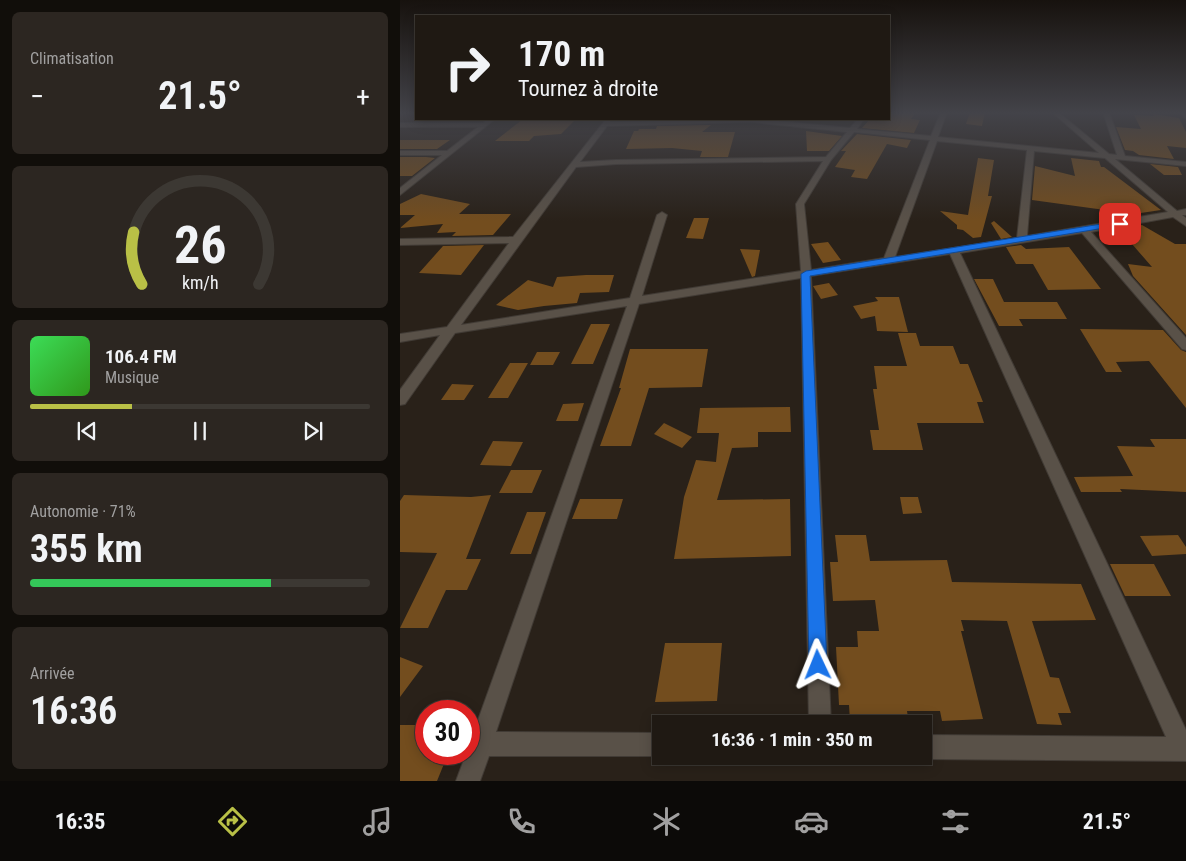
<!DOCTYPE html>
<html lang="fr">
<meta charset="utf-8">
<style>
body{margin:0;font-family:"Roboto Condensed",sans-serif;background:#2c2621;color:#f1f3f6;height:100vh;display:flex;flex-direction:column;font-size:19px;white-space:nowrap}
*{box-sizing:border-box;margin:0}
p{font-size:16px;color:#a1a0a0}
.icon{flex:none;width:28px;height:28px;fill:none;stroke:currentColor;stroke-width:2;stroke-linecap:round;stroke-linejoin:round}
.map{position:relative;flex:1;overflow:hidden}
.side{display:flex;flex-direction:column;gap:12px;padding:12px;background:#110e0a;width:400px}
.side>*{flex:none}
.hud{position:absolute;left:15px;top:15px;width:475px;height:105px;border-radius:0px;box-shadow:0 2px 12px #0003,0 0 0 1px #3c3833;background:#1f1913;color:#f1f3f6;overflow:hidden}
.speed{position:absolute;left:15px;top:700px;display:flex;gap:10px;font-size:25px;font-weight:700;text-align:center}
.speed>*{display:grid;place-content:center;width:65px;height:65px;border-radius:50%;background:#1f1913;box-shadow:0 2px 12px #0003,0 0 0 1px #3c3833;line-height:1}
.speed .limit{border:8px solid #d22;background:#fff;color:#111}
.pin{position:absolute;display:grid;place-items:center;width:42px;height:42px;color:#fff;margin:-21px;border-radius:10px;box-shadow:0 2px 8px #0006}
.me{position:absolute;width:55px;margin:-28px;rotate:358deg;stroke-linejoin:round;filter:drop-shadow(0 0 4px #0008)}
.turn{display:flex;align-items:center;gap:18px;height:105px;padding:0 20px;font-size:22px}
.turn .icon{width:65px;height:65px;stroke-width:2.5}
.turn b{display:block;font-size:35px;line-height:42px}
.big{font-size:38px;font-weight:700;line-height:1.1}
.side .card{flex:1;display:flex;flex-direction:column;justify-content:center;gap:8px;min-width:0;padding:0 18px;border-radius:8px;background:#2c2621}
.side .dial{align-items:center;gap:0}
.dial svg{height:130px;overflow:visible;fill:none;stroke:#3c3833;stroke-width:7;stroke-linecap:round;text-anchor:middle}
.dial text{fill:#f1f3f6;stroke:none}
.song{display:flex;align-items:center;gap:15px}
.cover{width:60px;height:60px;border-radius:8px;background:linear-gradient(135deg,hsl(130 70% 55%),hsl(110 70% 35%))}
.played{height:5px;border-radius:2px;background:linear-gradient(90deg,#b9c046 30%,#3c3833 30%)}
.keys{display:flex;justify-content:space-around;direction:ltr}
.heat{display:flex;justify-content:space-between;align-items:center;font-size:28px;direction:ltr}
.charge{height:8px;border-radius:4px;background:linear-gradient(90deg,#34c759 71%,#3c3833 0)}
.trip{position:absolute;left:252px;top:715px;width:280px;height:50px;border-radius:0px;background:#1f1913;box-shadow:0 2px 12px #0003,0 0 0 1px #3c3833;font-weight:700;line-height:50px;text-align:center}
.tab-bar{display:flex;height:80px;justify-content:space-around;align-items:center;background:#0c0a08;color:#a1a0a0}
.tab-bar .icon{width:35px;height:35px}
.tab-bar .selected{color:#b9c046}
.tab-bar b{font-size:22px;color:#f1f3f6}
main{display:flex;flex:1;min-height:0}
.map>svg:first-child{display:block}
.building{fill:#734d1e}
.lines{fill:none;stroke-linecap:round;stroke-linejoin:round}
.minor-casing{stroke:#413b35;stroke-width:2}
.minor{fill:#595148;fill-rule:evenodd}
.route{fill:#1a73e8;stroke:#114b97}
</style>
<main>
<section class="side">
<div class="card"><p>Climatisation</p>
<div class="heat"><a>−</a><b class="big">21.5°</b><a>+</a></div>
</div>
<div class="card dial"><svg viewBox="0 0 100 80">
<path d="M14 69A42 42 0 1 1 86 69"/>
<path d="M14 69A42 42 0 0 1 9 37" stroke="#b9c046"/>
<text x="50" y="56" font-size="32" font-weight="700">26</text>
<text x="50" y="72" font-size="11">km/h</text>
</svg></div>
<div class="card">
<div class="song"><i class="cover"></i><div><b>106.4 FM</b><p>Musique</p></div></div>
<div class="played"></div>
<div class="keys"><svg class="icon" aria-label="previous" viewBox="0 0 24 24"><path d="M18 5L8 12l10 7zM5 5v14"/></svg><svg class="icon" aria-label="pause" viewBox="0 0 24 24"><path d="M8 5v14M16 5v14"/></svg><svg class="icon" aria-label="next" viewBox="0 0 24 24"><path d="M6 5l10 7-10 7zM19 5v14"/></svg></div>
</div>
<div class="card"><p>Autonomie · 71%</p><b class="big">355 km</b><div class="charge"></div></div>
<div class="card"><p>Arrivée</p><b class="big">16:36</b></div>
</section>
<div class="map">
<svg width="786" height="781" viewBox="0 0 786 781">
<rect width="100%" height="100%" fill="#292119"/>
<!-- building -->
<path class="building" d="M 489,112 L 516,112 L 511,119 L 520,120 L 514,133 L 462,128 L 470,119 L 489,119 Z
M 570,112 L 585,112 L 582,126 L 566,124 Z
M 753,114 L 779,118 L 786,132 L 786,148 L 767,146 L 774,159 L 739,155 L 733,151 L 725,150 L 716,127 L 741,129 L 734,115 L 754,116 Z
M 123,119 L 143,119 L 175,120 L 161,134 L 134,136 L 129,141 L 95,141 Z
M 311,125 L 302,132 L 335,132 L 328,157 L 300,157 L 302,151 L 272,148 L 226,149 L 234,131 L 238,131 L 239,129 L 256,129 L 257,126 Z
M 406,131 L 442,136 L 429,151 L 407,151 Z
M 457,134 L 511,140 L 507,148 L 487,144 L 467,179 L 451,177 L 455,170 L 435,167 L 446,151 L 441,151 Z
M 0,140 L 50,140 L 37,149 L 0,149 Z
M 0,157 L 26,157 L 35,158 L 12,176 L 0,176 Z
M 578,158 L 594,160 L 588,196 L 592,196 L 581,237 L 573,238 L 563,230 L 557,229 L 557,225 L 540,211 L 568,215 Z
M 671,158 L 699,161 L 701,167 L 704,167 L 761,210 L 734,214 L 632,200 L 635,166 L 675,176 Z
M 750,164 L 778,167 L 782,175 L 764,175 Z
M 21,194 L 70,204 L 59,214 L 111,214 L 93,235 L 52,236 L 56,232 L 37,233 L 43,224 L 0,228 L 15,215 L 0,215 L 0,204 Z
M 294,218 L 309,218 L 303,239 L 286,238 Z
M 594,221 L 612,237 L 601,239 L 591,223 Z
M 742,225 L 775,244 L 786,244 L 786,335 L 733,276 L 728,264 L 752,267 L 725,236 L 731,235 L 722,228 Z
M 428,242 L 441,260 L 423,263 L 411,244 Z
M 84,245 L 61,275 L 19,273 L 43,246 Z
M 621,245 L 626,249 L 669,247 L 701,289 L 648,290 L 633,264 L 616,264 L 606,247 Z
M 340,249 L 360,250 L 355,276 L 352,277 Z
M 186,275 L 214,275 L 209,292 L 180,293 L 177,303 L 144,306 L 118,310 L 96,305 L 128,280 L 153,287 L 157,277 Z
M 574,279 L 593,279 L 604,302 L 657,302 L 667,319 L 619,319 L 623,326 L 599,326 Z
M 429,283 L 438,295 L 421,299 L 413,286 Z
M 475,297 L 499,297 L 508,332 L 477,331 L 475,316 L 461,319 L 453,306 L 478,301 Z
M 191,324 L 210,324 L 193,364 L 171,364 Z
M 680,329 L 763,330 L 781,350 L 786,352 L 786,408 L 749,361 L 716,362 L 722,372 L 706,372 Z
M 498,333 L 516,333 L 520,346 L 553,346 L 560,364 L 568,364 L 583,402 L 577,402 L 584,423 L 517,423 L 523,450 L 473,450 L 470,430 L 479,430 L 473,389 L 477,389 L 474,366 L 507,366 Z
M 230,349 L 308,349 L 302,387 L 249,388 L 231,446 L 200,446 L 221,388 L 219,388 Z
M 137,352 L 160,352 L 153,365 L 130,365 Z
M 110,363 L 128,363 L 108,398 L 88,398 Z
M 52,384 L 74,385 L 64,400 L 41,400 Z
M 184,403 L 178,421 L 156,421 L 163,404 Z
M 390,407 L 391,432 L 358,432 L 358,447 L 332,448 L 317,500 L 390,499 L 391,556 L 274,559 L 284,497 L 296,460 L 316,462 L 319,433 L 297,433 L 300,408 Z
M 264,423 L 292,437 L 282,448 L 254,434 Z
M 750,439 L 786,439 L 786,492 L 720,489 L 722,492 L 681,492 L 674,477 L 733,476 L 717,446 L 755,447 Z
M 93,441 L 123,442 L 111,466 L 80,465 Z
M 111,470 L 142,470 L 132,493 L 99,493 Z
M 4,495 L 71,497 L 91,495 L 66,559 L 81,559 L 67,590 L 46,590 L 28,628 L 0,628 L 37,553 L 0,552 L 0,501 Z
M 500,497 L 518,497 L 522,513 L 503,514 Z
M 180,499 L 223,499 L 217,519 L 172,519 Z
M 127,512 L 146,512 L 131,554 L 110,554 Z
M 435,535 L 466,535 L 470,561 L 547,560 L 552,582 L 681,584 L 696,620 L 632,621 L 650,677 L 659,678 L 671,713 L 658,713 L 662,725 L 637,724 L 607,621 L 561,620 L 564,631 L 561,631 L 583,719 L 542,721 L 540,711 L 507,711 L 509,724 L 450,721 L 449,705 L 439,705 L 436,647 L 458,647 L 457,631 L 479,631 L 475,600 L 433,601 L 430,562 L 438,562 Z
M 778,535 L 786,547 L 786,554 L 752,556 L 740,536 Z
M 710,564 L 754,564 L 771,596 L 725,596 Z
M 265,643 L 322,643 L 317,701 L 255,702 Z
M 0,657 L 23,666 L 0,697 Z
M 0,725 L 26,725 L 26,754 L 48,754 L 37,781 L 0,781 Z"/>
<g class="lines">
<defs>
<path id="minor" d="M 541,112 L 547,112 L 538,137 L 699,153 L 652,112 L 658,112 L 709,154 L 717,155 L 703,112 L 709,112 L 725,156 L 786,162 L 786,166 L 715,159 L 777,211 L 786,209 L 786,215 L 782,215 L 786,218 L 786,226 L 773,217 L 691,232 L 786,338 L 786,350 L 782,349 L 682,233 L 560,253 L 786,730 L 786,761 L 524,759 L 518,756 L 524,756 L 524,735 L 766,737 L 550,254 L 411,276 L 431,724 L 409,724 L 401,278 L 239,304 L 96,732 L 261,733 L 262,756 L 89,756 L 80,781 L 56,781 L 66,754 L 69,754 L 69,745 L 227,306 L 55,333 L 5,404 L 0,405 L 0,390 L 40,335 L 0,342 L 0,334 L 47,327 L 109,243 L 0,245 L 0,239 L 113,237 L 206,119 L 212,119 L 210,122 L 358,119 L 450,128 L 458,119 L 464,119 L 457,129 L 531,136 ZM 351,122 L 447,132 L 426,157 L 216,160 L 180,162 L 207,126 ZM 454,132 L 530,140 L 484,258 L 411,270 L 404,204 L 431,160 ZM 537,141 L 627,150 L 617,238 L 495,257 ZM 634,151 L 705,158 L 768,212 L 627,236 ZM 423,161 L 396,204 L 401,271 L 242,296 L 267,215 L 262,212 L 257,215 L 230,298 L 61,325 L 176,167 L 216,164 Z
M 780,112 L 786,112 L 786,118 L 784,117 Z
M 88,119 L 95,119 L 0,195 L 0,188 L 42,155 L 0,155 L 0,151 L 47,151 L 78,127 L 0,127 L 0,123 L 83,123 Z"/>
</defs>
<!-- minor casing -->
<use href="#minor" class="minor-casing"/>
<!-- minor -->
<use href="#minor" class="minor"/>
</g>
<!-- sky -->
<linearGradient id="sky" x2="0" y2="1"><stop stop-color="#17120e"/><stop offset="0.51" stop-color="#434349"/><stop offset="1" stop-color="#434349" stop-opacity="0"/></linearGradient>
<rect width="786" height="221" fill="url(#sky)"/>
<!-- route -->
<path class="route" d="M 720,221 L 724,224 L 723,225 L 410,276 L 427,665 L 424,671 L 418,674 L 412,671 L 409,665 L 401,274 L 406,271 Z"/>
</svg>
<div class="speed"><div class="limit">30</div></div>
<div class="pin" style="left:720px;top:224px;background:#d93025"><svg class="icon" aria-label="arrive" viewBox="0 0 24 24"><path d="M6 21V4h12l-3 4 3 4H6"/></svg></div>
<svg class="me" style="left:418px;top:665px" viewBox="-20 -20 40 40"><path d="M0-17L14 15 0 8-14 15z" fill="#1a73e8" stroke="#fff" stroke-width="4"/></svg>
<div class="trip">16:36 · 1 min · 350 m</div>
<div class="hud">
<div class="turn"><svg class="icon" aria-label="right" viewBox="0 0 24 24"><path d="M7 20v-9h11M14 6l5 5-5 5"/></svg><div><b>170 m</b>Tournez à droite</div></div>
</div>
</div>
</main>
<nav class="tab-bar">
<b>16:35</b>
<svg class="icon selected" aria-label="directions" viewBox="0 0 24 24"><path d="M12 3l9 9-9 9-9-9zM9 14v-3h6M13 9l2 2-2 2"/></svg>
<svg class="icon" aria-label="music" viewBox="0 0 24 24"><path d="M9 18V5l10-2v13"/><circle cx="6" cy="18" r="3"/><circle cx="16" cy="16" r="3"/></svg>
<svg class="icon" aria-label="phone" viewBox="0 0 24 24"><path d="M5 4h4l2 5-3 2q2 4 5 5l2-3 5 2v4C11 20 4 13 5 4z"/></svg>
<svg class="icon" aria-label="climate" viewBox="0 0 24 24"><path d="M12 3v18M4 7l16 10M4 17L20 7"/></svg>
<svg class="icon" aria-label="car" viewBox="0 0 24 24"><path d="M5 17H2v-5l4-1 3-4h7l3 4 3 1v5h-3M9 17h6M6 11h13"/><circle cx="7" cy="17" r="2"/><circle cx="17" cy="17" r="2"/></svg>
<svg class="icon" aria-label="filters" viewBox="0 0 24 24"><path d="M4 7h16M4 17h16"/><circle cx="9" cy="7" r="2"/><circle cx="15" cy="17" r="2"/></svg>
<b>21.5°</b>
</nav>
